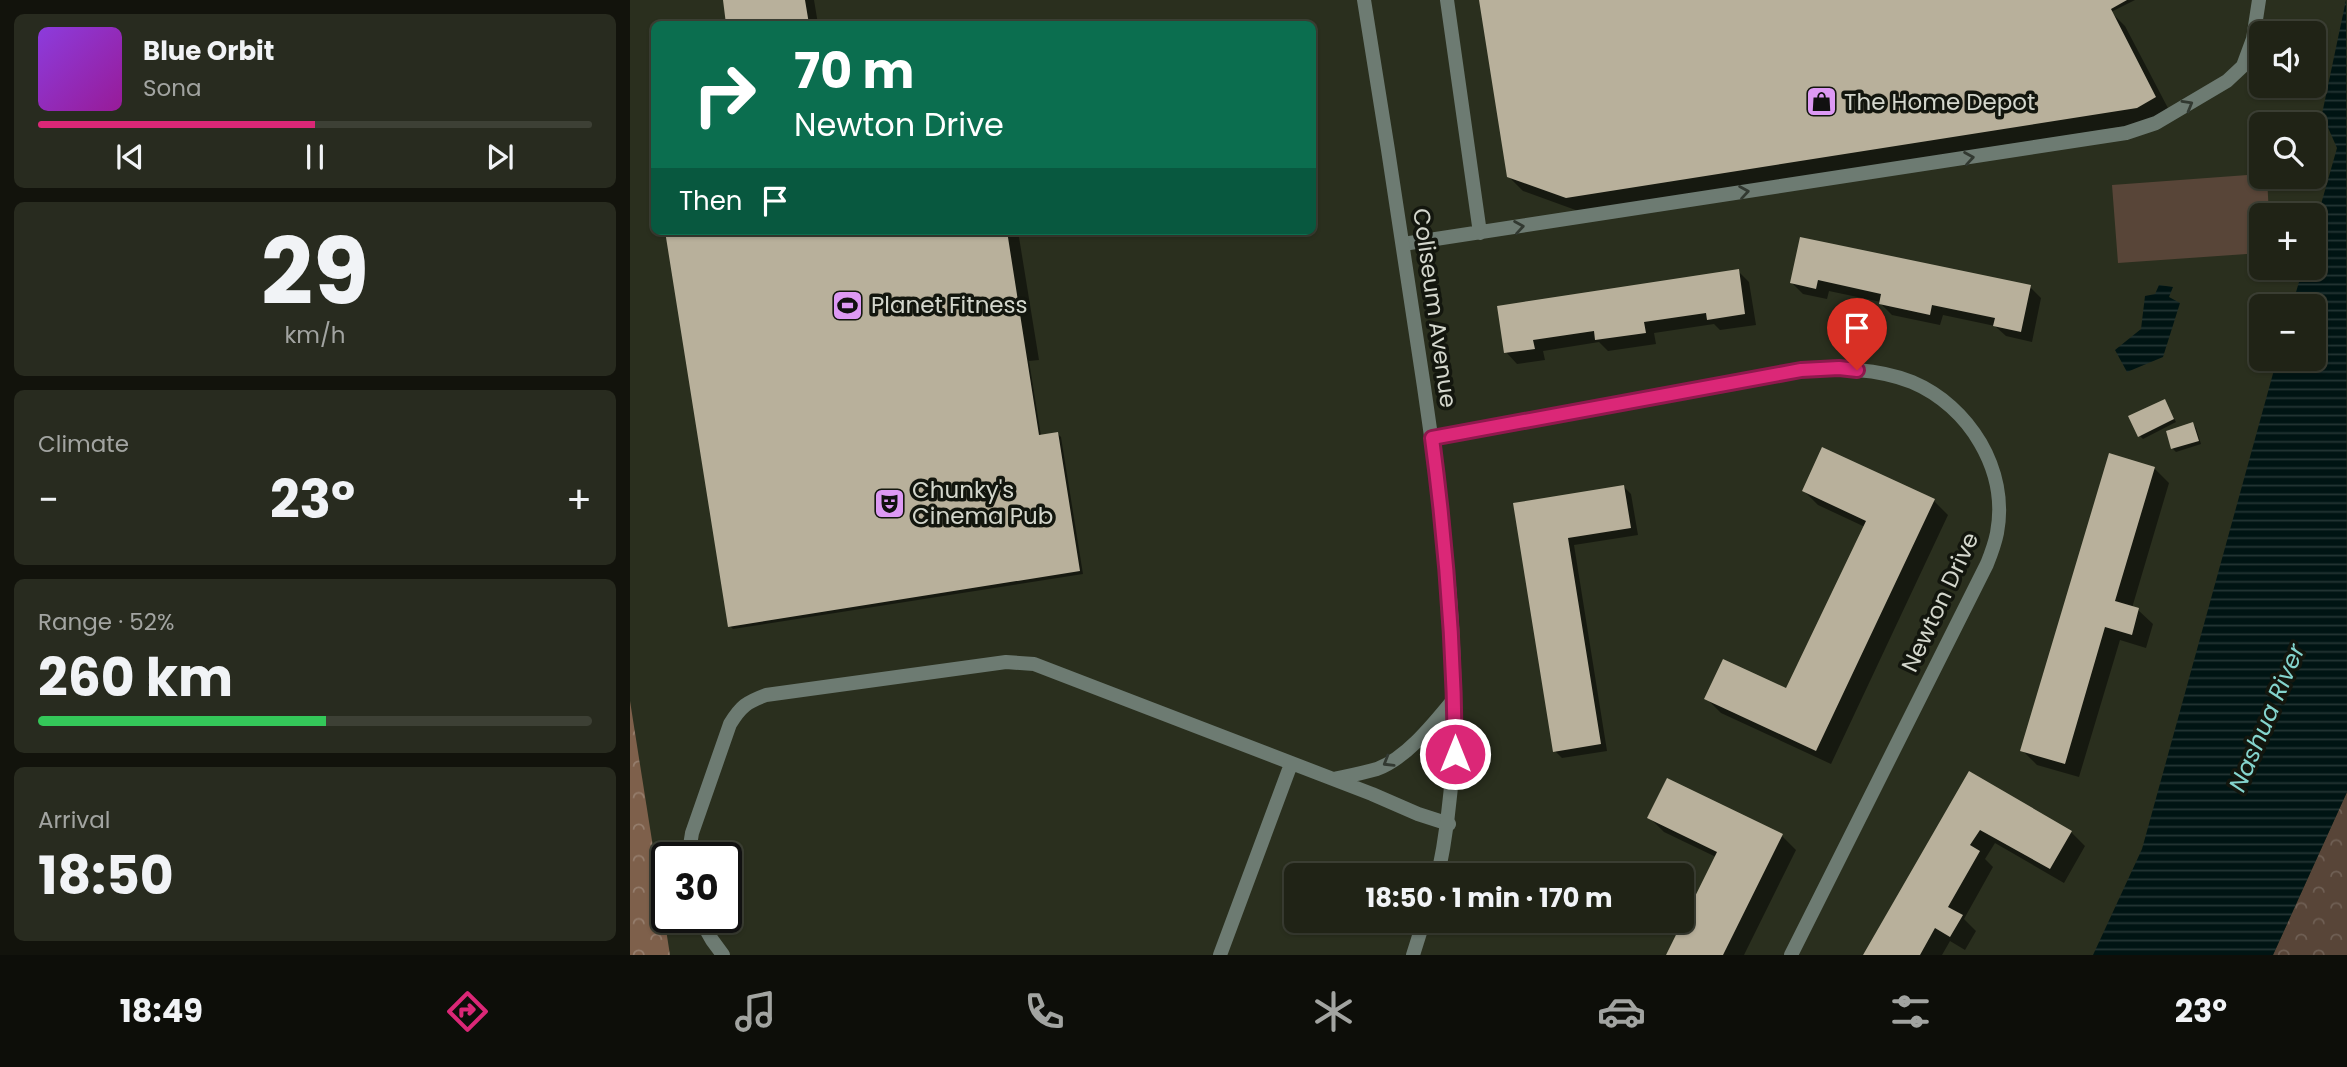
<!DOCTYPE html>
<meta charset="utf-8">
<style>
body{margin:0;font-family:Poppins,sans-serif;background:#282b1f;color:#f1f3f6;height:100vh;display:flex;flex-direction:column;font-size:26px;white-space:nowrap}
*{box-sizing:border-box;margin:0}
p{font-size:23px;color:#a2a4a1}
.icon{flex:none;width:38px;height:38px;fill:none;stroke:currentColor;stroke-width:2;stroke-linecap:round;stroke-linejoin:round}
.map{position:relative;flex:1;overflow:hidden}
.details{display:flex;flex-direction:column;gap:14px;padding:14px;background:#12130c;width:630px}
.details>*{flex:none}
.top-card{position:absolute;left:21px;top:21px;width:665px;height:214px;border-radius:10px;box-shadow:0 2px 5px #0004,0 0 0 2px #3d4035;background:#0b6e4f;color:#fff;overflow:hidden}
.fabs{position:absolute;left:1619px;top:21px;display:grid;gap:14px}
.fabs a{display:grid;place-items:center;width:77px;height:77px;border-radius:10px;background:#202316;box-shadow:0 2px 5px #0004,0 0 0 2px #3d4035;font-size:35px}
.speed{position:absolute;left:21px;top:842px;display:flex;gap:14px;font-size:35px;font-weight:700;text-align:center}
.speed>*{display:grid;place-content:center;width:91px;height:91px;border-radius:50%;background:#202316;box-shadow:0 2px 5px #0004,0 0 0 2px #3d4035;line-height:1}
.speed .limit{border:4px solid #111;border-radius:10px;background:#fff;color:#111}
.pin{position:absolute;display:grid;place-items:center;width:60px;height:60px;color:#fff;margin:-72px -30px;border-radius:50% 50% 50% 0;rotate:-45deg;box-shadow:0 0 7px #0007}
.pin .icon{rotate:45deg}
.me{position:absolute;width:77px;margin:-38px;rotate:0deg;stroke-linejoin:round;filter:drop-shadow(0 0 5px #0008)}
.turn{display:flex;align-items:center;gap:24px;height:147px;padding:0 28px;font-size:32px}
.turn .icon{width:91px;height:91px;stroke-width:2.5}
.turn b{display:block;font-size:49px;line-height:60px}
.then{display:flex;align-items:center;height:66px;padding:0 28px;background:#0003;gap:14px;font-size:26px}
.big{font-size:52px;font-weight:700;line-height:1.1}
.details .card{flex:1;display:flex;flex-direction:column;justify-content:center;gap:10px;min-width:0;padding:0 24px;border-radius:10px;background:#282b1f}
.details .dial{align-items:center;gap:0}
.dial b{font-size:91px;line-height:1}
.song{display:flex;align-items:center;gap:21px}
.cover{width:84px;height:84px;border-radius:10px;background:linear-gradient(135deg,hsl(270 70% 55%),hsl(300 70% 35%))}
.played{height:7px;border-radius:4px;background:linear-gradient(90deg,#db2777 50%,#3d4035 50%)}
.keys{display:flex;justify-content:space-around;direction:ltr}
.heat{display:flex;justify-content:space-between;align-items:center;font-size:38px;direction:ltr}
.charge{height:10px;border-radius:5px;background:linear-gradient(90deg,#34c759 52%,#3d4035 0)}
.trip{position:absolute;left:654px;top:863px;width:410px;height:70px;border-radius:10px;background:#202316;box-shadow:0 2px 5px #0004,0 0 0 2px #3d4035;font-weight:700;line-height:70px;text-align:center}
.dock{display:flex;height:112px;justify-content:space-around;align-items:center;background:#0d0e09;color:#a2a4a1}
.dock .icon{width:49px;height:49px}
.dock .active{color:#db2777}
.dock b{font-size:32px;color:#f1f3f6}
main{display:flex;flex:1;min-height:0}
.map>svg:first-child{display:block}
.forest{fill:url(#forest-crowns)}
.park{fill:url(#park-crowns)}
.garden{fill:#584538}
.water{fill:url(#water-rules)}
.shadow{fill:#0007}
.building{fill:#b8b09b}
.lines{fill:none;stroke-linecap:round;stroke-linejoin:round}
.lane{stroke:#6d7b72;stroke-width:14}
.street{stroke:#6d7b72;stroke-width:14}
.oneway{stroke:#323931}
.route-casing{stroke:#8e194d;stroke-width:18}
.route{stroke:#db2777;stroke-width:12}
.labels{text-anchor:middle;stroke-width:7;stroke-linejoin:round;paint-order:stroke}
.poi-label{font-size:23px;fill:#d4d7cd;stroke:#13160e;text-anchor:start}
.street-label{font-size:23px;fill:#d4d7cd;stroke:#13160e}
.water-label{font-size:24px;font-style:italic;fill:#84d4cd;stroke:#13160e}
</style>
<main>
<section class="details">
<div class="card">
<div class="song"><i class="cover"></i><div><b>Blue Orbit</b><p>Sona</p></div></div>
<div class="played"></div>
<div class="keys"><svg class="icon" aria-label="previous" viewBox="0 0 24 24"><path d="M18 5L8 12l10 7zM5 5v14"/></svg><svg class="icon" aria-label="pause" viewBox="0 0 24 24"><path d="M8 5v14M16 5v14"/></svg><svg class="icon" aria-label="next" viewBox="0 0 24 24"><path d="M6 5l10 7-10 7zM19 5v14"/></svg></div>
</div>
<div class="card dial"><b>29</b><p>km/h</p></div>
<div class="card"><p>Climate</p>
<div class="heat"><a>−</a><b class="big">23°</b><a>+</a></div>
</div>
<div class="card"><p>Range · 52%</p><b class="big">260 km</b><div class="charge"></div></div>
<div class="card"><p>Arrival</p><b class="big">18:50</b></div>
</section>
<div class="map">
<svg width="1717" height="955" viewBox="0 0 1717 955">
<defs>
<pattern id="forest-crowns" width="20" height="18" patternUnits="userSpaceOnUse" patternTransform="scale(1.75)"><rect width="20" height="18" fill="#7e604b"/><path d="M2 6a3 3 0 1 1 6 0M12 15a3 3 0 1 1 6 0" fill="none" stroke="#957d6c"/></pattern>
<pattern id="park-crowns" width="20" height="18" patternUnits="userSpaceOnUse" patternTransform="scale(1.75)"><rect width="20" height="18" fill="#584538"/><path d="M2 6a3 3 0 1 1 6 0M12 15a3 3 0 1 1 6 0" fill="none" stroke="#6f5f54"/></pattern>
<pattern id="water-rules" width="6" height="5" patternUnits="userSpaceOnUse" patternTransform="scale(1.75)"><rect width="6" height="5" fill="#001413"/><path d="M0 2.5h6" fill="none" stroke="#243534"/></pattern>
</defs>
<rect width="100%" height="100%" fill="#2a2f1e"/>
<!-- forest -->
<path class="forest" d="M 0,701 L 40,955 L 0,955 Z"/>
<!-- park -->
<path class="park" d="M 1717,792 L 1717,955 L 1643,955 Z"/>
<!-- garden -->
<path class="garden" d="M 1631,174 L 1631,177 L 1637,177 L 1639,215 L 1631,215 L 1631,253 L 1488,263 L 1482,185 Z"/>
<!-- water -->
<path class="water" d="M 1716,0 L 1717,792 L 1643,955 L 1463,955 L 1512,849 L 1647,359 L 1684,359 L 1684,306 L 1662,306 L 1673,268 L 1684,268 L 1684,229 L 1707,148 L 1692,114 Z
M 1529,285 L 1543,287 L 1539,297 L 1550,303 L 1533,357 L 1497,372 L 1485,350 L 1511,329 L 1515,296 L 1525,294 Z"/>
<!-- shadow -->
<path class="shadow" d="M 94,0 L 184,0 L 188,24 L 98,24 Z
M 851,0 L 1505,0 L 1481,12 L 1495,26 L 1540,112 L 1522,122 L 951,212 L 893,191 L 878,176 Z
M 22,137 L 24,137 L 24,156 Z
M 37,231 L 388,231 L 409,360 L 399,361 L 411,436 L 428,434 L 431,437 L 453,574 L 103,629 L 100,626 Z
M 1171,239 L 1400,287 L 1411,298 L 1402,342 L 1376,336 L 1365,326 L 1313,315 L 1310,325 L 1262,315 L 1251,304 L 1251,302 L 1199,291 L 1197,299 L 1173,294 L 1162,283 Z
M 1108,271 L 1119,282 L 1126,325 L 1090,330 L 1084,324 L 1024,333 L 1026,344 L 978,351 L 969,342 L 913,351 L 915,360 L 887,364 L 876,352 L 869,307 Z
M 1534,401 L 1546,422 L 1513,439 L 1510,436 Z
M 1563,424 L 1566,428 L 1571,444 L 1546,452 L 1543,449 L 1538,432 Z
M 1524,468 L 1539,483 L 1502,608 L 1508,610 L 1523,624 L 1516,648 L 1490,640 L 1449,777 L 1407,765 L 1392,750 Z
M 994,487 L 1001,494 L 1008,535 L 944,545 L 977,751 L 932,758 L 925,751 L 885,504 Z
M 1174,491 L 1304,501 L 1318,515 L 1201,764 L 1091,713 L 1076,698 L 1157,690 L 1235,527 L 1188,505 Z
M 1339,774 L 1441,832 L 1455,846 L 1434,883 L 1365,843 L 1355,859 L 1363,867 L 1334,919 L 1346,931 L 1335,950 L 1320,941 L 1312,955 L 1235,955 Z
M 1019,817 L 1152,836 L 1166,850 L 1114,955 L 1038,955 L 1086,857 L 1034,832 Z"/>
<!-- building -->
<path class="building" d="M 93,0 L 175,0 L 179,24 L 96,24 Z
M 849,0 L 1497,0 L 1481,9 L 1526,97 L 1507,108 L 936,198 L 877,177 Z
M 35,231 L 377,231 L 409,435 L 428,432 L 450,571 L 98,627 Z
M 1170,237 L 1401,285 L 1391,332 L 1363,326 L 1365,318 L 1302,305 L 1300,315 L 1249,304 L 1251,294 L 1188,280 L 1186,289 L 1160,283 Z
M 1109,269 L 1115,314 L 1077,320 L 1076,313 L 1014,322 L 1016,333 L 965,340 L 964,331 L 903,340 L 905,349 L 874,353 L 867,306 Z
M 1535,399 L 1544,419 L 1508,437 L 1498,416 Z
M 1563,422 L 1569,441 L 1541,449 L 1536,431 Z
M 1192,447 L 1305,499 L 1186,751 L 1074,699 L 1093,659 L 1156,688 L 1236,521 L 1172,491 Z
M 1479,453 L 1525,467 L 1485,601 L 1509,608 L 1502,635 L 1475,627 L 1435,764 L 1390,751 Z
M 994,485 L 1001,528 L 938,538 L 971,744 L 923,752 L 883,503 Z
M 1339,771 L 1442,831 L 1420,869 L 1350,830 L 1340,845 L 1350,851 L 1318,907 L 1333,915 L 1320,937 L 1305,928 L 1290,955 L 1233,955 Z
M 1037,778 L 1153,834 L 1093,955 L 1036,955 L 1087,852 L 1017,818 Z"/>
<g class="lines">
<!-- lane -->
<path class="lane" d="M 817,0 L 850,233
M 773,244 L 1496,133 L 1526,123 L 1597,81 L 1613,66 L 1623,39 L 1629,0
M 704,779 C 718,776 733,773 747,769 C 777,758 805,722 824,699
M 58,858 L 62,833 L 100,724 C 111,706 117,702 136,695 L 376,662 L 404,664 L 742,794 L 788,814 L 819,824
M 69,917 L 82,940 L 93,955
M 590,955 L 661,764"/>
<!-- street -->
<path class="street" d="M 734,0 C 755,129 775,257 794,387 C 817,547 842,715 808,875
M 802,438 L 1171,370 C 1208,368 1247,368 1282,382 C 1339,406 1379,470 1367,533 C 1365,543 1361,554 1357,564 L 1161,955
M 783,955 L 794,920"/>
</g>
<!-- one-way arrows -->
<defs><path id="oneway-chevron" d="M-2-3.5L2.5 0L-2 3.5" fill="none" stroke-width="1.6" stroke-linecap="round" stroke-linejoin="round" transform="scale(1.75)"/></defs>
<g class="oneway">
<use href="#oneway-chevron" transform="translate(1558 105) rotate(-30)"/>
<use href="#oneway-chevron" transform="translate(1339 158) rotate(-9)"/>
<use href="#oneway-chevron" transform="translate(1114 192) rotate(-9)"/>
<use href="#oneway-chevron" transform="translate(889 227) rotate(-9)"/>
<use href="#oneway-chevron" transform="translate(758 762) rotate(149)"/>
</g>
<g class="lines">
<defs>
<path id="route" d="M 825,754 C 824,648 816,543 802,438 L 1171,370 L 1209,368 L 1227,370"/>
</defs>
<!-- route casing -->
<use href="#route" class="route-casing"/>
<!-- route -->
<use href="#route" class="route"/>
</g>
<!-- icons -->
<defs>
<symbol id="shop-square" viewBox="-11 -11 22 22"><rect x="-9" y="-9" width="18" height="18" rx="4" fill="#dd99f4" stroke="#13160e"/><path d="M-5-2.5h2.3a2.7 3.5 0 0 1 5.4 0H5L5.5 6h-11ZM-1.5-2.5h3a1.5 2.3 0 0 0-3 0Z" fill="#111"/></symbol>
<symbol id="stadium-square" viewBox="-11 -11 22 22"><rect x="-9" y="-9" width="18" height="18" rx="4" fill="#dd99f4" stroke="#13160e"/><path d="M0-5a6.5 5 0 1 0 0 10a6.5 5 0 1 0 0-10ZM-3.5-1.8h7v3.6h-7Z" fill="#111"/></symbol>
<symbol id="theatre-square" viewBox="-11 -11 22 22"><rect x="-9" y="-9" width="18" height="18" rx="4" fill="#dd99f4" stroke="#13160e"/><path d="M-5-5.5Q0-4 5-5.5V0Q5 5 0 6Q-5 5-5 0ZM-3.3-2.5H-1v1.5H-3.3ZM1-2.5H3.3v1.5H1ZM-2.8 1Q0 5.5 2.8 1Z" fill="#111"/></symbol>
</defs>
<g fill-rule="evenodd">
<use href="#shop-square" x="1174" y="84" width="35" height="35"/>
<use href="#stadium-square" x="200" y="288" width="35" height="35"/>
<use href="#theatre-square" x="242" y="486" width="35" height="35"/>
</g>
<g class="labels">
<!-- poi labels -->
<g class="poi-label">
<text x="1214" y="110">The Home Depot</text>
<text x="241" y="313">Planet Fitness</text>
<text x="282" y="498">Chunky's<tspan x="282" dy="26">Cinema Pub</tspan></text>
</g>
<!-- street labels -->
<g class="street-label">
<text transform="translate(805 308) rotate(82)" y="8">Coliseum Avenue</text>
<text transform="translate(1310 602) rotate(-65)" y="8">Newton Drive</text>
</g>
<!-- water labels -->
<g class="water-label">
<text transform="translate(1637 718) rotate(-67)" y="8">Nashua River</text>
</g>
</g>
</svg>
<div class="fabs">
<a><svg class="icon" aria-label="sound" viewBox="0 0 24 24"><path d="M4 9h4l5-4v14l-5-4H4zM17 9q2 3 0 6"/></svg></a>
<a><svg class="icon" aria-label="search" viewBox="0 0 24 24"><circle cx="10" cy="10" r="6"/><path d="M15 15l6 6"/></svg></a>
<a>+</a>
<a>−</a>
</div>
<div class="speed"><div class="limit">30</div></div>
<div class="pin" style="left:1227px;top:370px;background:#d93025"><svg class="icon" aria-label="arrive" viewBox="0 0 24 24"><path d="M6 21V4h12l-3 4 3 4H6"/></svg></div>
<svg class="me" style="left:825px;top:754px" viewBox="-20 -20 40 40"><circle r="17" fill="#db2777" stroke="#fff" stroke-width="3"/><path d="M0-11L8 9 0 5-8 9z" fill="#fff"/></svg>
<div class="trip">18:50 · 1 min · 170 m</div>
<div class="top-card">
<div class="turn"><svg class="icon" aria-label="right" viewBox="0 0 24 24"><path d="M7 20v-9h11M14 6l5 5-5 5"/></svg><div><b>70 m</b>Newton Drive</div></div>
<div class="then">Then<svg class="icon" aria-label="arrive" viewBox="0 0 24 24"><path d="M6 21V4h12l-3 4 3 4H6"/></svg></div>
</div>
</div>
</main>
<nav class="dock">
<b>18:49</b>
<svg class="icon active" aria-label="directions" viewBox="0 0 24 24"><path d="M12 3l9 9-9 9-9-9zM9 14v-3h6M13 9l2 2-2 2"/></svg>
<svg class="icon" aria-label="music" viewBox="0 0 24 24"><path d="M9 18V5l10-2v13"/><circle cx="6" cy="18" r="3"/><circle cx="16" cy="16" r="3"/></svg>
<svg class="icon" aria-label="phone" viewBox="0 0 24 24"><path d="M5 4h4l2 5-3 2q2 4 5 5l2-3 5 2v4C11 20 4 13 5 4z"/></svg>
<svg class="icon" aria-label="climate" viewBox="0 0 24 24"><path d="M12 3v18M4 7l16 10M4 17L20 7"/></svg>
<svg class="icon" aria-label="car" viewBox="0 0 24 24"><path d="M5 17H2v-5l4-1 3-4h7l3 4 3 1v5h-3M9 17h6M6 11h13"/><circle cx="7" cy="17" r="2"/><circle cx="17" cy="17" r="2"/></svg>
<svg class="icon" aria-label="filters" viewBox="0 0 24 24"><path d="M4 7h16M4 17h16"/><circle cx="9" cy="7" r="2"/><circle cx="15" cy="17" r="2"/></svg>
<b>23°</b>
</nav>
